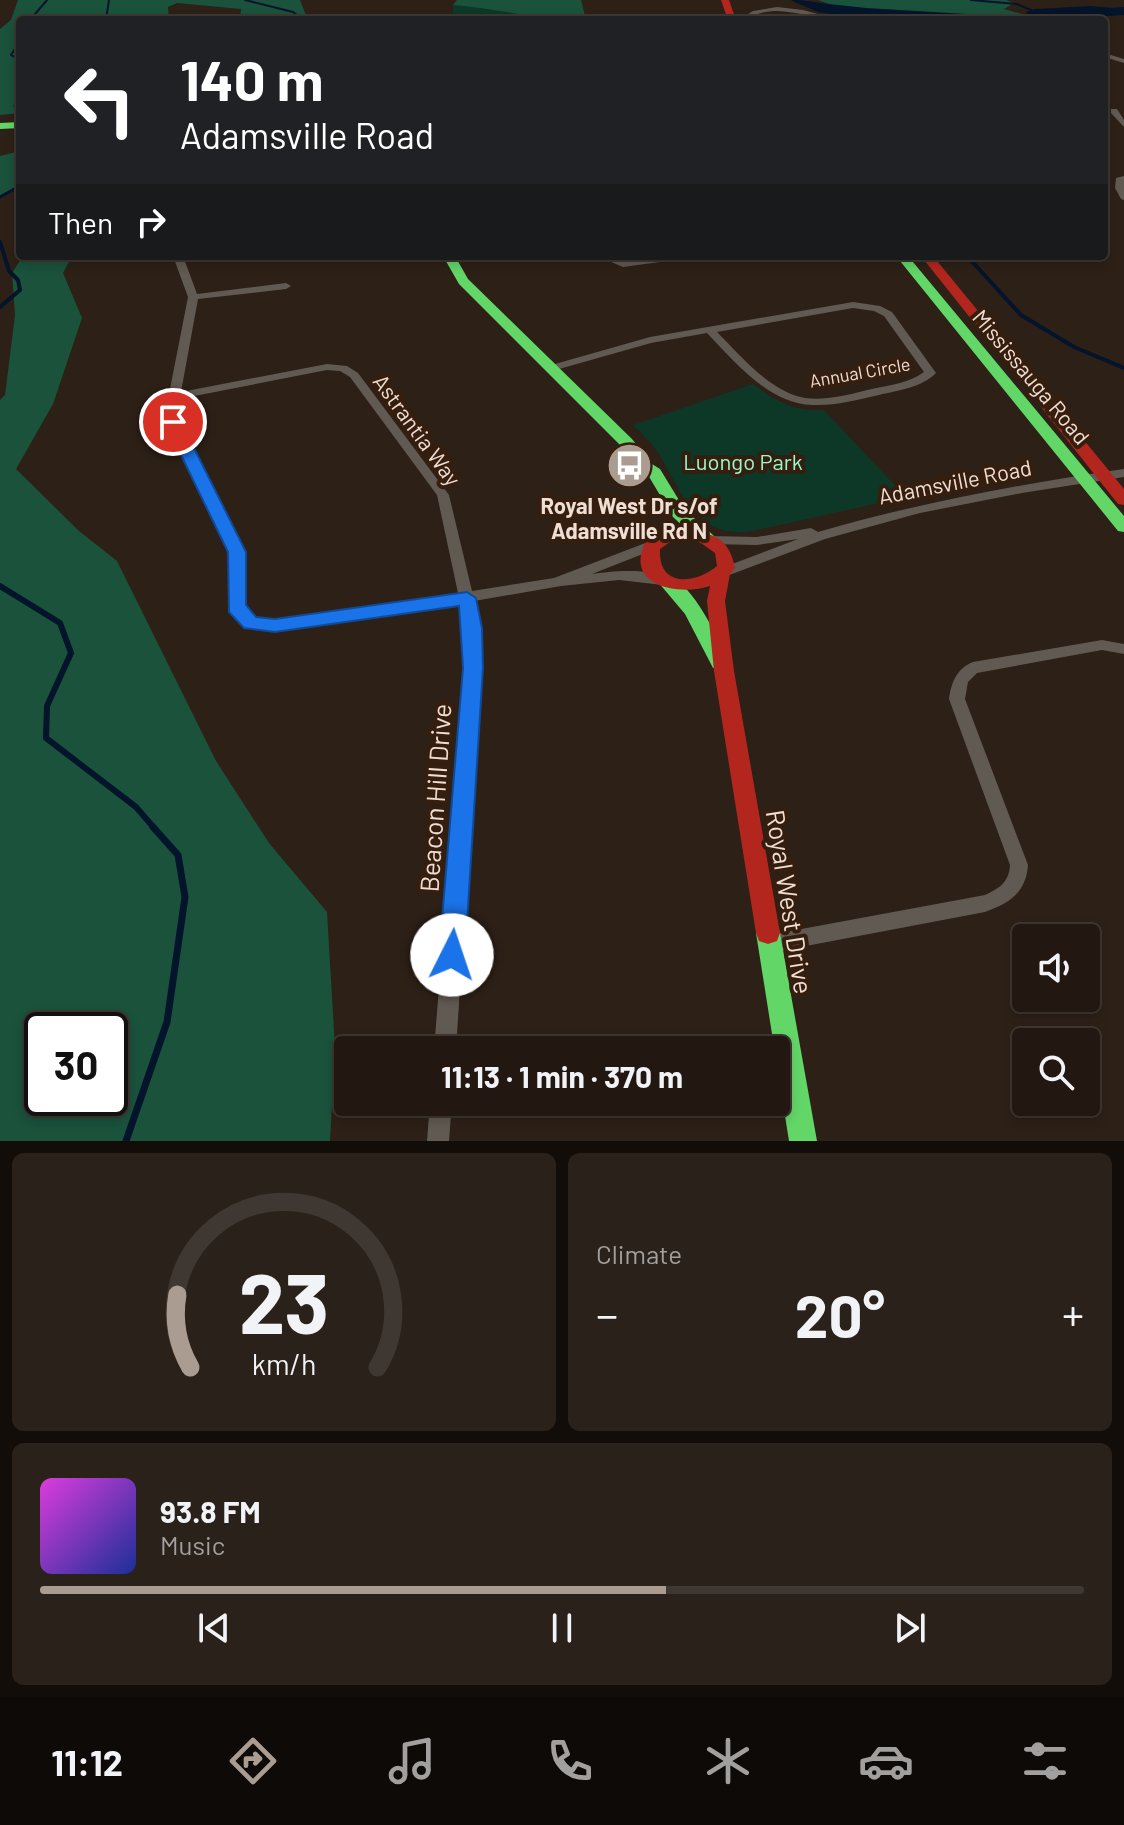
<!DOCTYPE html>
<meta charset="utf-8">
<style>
body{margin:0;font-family:Barlow,sans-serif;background:#2a211a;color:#f1f3f6;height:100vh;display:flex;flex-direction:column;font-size:30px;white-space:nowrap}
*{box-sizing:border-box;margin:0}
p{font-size:26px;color:#a2a09f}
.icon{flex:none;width:44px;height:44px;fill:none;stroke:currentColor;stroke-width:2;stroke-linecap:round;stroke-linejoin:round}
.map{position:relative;height:1141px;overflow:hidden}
.panel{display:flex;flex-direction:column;gap:12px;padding:12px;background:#130d09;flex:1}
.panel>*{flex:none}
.top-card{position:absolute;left:16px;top:16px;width:1092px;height:244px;border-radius:8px;box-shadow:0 4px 12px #0003,0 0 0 2px #3f3731;background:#202124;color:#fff;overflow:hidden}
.buttons{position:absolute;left:1012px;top:924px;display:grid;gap:16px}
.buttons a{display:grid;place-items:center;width:88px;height:88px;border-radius:8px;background:#221811;box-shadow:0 4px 12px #0003,0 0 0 2px #3f3731;font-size:40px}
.speed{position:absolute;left:24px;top:1012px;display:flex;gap:16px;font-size:40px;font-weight:700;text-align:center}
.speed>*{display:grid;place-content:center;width:104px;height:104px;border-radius:50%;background:#221811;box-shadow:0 4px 12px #0003,0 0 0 2px #3f3731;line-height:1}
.speed .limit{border:4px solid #111;border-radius:12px;background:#fff;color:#111}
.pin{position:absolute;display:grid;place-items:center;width:68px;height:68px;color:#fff;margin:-34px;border:4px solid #fff;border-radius:50%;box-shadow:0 2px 8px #0007}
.me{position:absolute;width:88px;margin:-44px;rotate:4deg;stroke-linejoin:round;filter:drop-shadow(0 0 6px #0008)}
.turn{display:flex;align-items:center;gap:28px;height:168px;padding:0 32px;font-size:36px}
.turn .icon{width:104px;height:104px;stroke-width:2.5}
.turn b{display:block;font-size:56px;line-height:68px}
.then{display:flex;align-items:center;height:76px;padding:0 32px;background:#0003;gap:16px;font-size:30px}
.big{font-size:60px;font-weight:700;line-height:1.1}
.panel .widget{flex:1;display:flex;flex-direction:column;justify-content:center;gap:12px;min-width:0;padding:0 28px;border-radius:12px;background:#2a211a}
.panel .dial{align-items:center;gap:0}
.dial svg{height:208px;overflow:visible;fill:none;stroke:#3f3731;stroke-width:7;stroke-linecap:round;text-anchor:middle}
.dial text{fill:#f1f3f6;stroke:none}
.song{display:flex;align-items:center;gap:24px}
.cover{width:96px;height:96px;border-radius:12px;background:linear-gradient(135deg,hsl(300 70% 55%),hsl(230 70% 35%))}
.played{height:8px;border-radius:4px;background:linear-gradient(90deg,#ab9c92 60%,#3f3731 60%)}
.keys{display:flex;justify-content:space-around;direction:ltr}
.heat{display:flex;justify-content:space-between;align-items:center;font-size:44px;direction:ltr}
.panel .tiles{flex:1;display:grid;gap:12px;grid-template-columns:1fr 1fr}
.widget:last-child{grid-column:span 2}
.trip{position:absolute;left:334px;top:1036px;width:456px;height:80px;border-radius:8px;background:#221811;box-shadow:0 4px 12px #0003,0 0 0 2px #3f3731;font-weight:700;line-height:80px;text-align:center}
.tab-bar{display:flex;height:128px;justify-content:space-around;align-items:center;background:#0e0a07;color:#a2a09f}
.tab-bar .icon{width:56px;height:56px}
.tab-bar .current{color:#ab9c92}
.tab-bar b{font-size:36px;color:#f1f3f6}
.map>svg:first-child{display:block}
.green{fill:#0d3727}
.forest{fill:#1a523c;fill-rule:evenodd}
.water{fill:#04142b}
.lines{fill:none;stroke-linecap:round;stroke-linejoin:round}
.stream-far4{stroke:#04142b;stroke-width:2}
.stream-far3{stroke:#04142b;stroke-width:3}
.stream-far2{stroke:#04142b;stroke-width:4}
.stream-far1{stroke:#04142b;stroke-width:6}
.stream{stroke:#04142b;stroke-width:7}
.river{fill:#04142b;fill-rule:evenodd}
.street{fill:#615a52;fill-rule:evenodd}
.fast{fill:#63d668;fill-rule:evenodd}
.jam{fill:#b3261e;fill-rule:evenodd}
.route{fill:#1a73e8;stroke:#114b97;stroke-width:2}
.labels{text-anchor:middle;stroke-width:8;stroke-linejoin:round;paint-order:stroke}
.far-street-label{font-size:18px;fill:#efded4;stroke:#361e0e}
.street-label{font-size:22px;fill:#efded4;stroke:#361e0e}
.park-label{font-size:22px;fill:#99f8cf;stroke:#361e0e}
.poi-label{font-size:22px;font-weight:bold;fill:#efded4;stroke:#361e0e}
.near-street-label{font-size:26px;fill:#efded4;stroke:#361e0e}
</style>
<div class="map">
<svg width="1124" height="1141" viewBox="0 0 1124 1141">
<rect width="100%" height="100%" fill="#2d2017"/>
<!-- green -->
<path class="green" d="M 453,5 L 503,9 L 546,20 L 453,20 Z
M 753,384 C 776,401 794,412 824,410 L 906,497 L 748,532 C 693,536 682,492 659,454 C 652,443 642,434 633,425 Z"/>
<!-- forest -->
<path class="forest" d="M 18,0 L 300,0 L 308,20 L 240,20 L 241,9 L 177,3 L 168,7 L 169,20 L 20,20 L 20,113 L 0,115 L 0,29 L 11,20 Z
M 457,0 L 581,0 L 586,20 C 540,20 499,9 453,5 Z
M 818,0 L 1006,0 L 1014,3 L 1004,9 L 1029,16 L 1029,20 L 926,17 L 840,8 Z
M 20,151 L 20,184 L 0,196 L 0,156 Z
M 23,256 L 72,256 L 63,273 L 82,318 L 53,404 L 16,469 L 79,531 L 117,561 L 216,761 L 269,843 L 327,912 L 335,1048 L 330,1141 L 0,1141 L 0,400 L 5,395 L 15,315 L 12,273 ZM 42,1030 L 110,1030 L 110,1098 L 42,1098 Z"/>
<!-- water -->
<path class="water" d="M 791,0 C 817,0 830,7 852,9 C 906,15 960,18 1014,20 L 885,20 L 842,16 L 818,12 Z
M 1091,6 L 1124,9 L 1124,14 L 1047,16 L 1044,17 L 1047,20 L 1029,20 L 1026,12 L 1035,9 Z"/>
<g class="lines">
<!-- stream-far4 -->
<path class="stream-far4" d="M 245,0 L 293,12 L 297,15 L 295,20
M 971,0 L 1017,4 L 1031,10
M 30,20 L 47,0
M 106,20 L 109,0
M 20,41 L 11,55 L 20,60
M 17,100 L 20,88"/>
<!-- stream-far3 -->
<path class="stream-far3" d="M 15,106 L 17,98
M 0,197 L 20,186"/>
<!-- stream-far2 -->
<path class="stream-far2" d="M 0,242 L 9,271 L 18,280 L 20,290 L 0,307
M 967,256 L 1021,315 L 1074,347 L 1124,368"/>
<!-- stream-far1 -->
<path class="stream-far1" d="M 0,586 L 60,623 L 71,653 L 47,706 L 46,738 L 136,807 L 155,829"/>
<!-- stream -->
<path class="stream" d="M 126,1141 L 167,1022 L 185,897 L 178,855 L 153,827"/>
<!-- river -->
<path class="river" d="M 792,0 L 866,8 L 1000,16 L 1124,7 L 1124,15 C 1063,19 835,31 792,0 Z"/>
<!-- street -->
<path class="street" d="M 777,7 L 803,10 L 839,20 C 809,20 778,1 749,18 L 751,20 L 745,20 L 743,17 L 753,11 Z
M 208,15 L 212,15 L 213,20 L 207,20 Z
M 1104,53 L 1124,59 L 1124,63 L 1104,57 Z
M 1111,109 L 1117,109 L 1124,120 L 1124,127 L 1111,113 Z
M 1124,176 L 1124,200 L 1121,199 L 1115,188 L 1116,178 Z
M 173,256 L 183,256 L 197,294 L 286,283 L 291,286 L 286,289 L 198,299 L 181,392 L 327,364 L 347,366 L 358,373 L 449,495 L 472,591 L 554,578 L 648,542 L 653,541 L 660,545 L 658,548 L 592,574 C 611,571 655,567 670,580 L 668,583 L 663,585 L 619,580 L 561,586 L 474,601 L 482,647 L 456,1050 L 434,1050 L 466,647 L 460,603 L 275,630 L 246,626 L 237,620 L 232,611 L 230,605 L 230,552 L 171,433 C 167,419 165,407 169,394 L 188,297 ZM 327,370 L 340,371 L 350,377 L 437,495 L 458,593 L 275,620 L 256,619 L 246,611 L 244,552 L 183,433 L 177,413 L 179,399 Z
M 597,256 L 611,256 L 624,261 L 661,256 L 687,256 L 682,259 L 623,267 Z
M 853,302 L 880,306 L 892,312 L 936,373 C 921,388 899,390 879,395 C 857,400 834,406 812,405 C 769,404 735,362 707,333 L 651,343 L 552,371 L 546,368 L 548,366 L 650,337 ZM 853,308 L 874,311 L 884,316 L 924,372 C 909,383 890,385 872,389 C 851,394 826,401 805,398 C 770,392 740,355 717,332 Z
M 1124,469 L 1124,477 L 1022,493 L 920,513 L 825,539 L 724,577 L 719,575 L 717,572 L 719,569 L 798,539 L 757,545 L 708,544 L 701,540 L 708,536 L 757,537 L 811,528 L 818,532 C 918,503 1020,484 1124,469 Z
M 1102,640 L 1124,644 L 1124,654 L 1102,650 L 977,673 L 968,682 L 965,699 L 1028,865 C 1026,893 1009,903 985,912 L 769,953 L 762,950 L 759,944 L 762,938 L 769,935 L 985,895 C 1000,888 1009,882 1010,865 L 949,699 C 951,683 957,668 973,662 Z
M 430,1102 L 452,1102 L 449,1141 L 427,1141 Z"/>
<!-- fast -->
<path class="fast" d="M 20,122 L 20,128 L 0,129 L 0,123 Z
M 443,256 L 455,256 L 468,279 L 632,439 L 652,464 L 660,469 L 685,510 L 713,535 L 716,539 L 713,543 L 701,543 L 673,517 L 648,475 L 640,470 L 620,445 L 459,284 Z
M 896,256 L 908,256 L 1124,516 L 1124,532 L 1118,531 Z
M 667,576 C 695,584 717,639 730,663 L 727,668 L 713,668 L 685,614 L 658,582 Z
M 768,922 L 777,925 L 780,933 L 817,1141 L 789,1141 L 756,933 L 759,925 Z"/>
<!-- jam -->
<path class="jam" d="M 721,0 L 729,0 L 736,20 L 728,20 Z
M 921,256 L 933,256 L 1124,489 L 1124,505 L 1118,504 Z
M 686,528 C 714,535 729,537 735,568 L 730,574 L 725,601 L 734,671 L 780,933 L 777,941 L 768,944 L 759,941 L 756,933 L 714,671 L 707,601 L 710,586 C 681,596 624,587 645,543 L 659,533 ZM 686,540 L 701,543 L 715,553 L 717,566 C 694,585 658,587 660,549 L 670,542 Z"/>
</g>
<!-- route -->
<path class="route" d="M 173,417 L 181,422 L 246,552 L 246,605 L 256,617 L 275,619 L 467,592 L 476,598 L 482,628 L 483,668 L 465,955 L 461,963 L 452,967 L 443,963 L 439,955 L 463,668 L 459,606 L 275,632 L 244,628 L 229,612 L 228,552 L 165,422 Z"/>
<!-- icons -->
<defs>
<symbol id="bus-disc" viewBox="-11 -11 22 22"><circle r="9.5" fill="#ab9c92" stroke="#361e0e"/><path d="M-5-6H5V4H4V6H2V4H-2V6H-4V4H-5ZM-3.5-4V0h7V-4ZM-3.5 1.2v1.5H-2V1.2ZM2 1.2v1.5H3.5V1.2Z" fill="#fff"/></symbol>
</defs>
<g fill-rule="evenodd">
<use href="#bus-disc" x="604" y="440" width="51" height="51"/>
</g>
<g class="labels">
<!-- far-street labels -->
<g class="far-street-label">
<text transform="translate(860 373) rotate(-10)" y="6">Annual Circle</text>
</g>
<!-- street labels -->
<g class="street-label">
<text transform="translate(1031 377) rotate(50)" y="8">Mississauga Road</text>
<text transform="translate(417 430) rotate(54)" y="8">Astrantia Way</text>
<text transform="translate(955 482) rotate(-11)" y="8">Adamsville Road</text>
</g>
<!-- park labels -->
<g class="park-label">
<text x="743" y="470">Luongo Park</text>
</g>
<!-- poi labels -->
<g class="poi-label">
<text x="629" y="514">Royal West Dr s/of<tspan x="629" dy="25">Adamsville Rd N</tspan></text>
</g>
<!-- near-street labels -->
<g class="near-street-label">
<text transform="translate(436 798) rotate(-86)" y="9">Beacon Hill Drive</text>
<text transform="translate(789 902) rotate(81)" y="9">Royal West Drive</text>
</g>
</g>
</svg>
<div class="buttons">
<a><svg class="icon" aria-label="sound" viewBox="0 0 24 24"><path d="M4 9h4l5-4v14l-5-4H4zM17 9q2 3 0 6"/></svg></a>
<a><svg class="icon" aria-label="search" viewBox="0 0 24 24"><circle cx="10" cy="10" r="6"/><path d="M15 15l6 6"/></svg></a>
</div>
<div class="speed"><div class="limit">30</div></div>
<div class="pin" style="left:173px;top:422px;background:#d93025"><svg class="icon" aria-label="arrive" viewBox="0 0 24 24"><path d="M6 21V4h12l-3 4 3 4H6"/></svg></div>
<svg class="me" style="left:452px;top:955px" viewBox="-20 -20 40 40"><circle r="19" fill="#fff"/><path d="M0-13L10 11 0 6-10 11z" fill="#1a73e8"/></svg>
<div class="trip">11:13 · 1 min · 370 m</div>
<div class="top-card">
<div class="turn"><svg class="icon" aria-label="left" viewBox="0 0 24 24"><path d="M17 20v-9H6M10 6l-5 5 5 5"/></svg><div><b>140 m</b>Adamsville Road</div></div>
<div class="then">Then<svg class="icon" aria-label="right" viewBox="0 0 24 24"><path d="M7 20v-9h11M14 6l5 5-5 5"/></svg></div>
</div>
</div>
<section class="panel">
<div class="tiles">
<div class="widget dial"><svg viewBox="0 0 100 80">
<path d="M14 69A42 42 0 1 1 86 69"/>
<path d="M14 69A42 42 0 0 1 9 41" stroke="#ab9c92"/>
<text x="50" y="56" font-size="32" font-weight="700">23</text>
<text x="50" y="72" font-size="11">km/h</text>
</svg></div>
<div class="widget"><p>Climate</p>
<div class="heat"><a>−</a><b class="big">20°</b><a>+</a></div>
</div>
<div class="widget">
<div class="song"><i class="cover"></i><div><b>93.8 FM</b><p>Music</p></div></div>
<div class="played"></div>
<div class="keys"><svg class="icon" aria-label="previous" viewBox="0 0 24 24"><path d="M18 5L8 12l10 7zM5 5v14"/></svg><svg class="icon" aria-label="pause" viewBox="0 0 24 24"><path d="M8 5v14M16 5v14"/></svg><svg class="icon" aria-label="next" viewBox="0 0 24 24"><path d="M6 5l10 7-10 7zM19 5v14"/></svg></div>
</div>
</div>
</section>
<nav class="tab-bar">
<b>11:12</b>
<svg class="icon current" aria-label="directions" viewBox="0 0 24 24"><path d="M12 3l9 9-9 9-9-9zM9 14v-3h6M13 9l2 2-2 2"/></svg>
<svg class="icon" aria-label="music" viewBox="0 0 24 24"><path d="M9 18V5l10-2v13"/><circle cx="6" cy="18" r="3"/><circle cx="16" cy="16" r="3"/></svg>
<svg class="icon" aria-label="phone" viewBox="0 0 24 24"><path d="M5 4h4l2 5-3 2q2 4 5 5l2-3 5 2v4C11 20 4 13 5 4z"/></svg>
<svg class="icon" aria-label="climate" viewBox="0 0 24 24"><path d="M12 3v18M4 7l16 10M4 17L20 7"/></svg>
<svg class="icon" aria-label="car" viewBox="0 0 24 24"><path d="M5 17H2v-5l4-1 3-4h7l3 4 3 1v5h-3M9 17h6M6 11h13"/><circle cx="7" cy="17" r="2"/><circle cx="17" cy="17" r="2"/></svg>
<svg class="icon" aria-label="filters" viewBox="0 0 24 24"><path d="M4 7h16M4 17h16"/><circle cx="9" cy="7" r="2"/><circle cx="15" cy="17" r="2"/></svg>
</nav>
